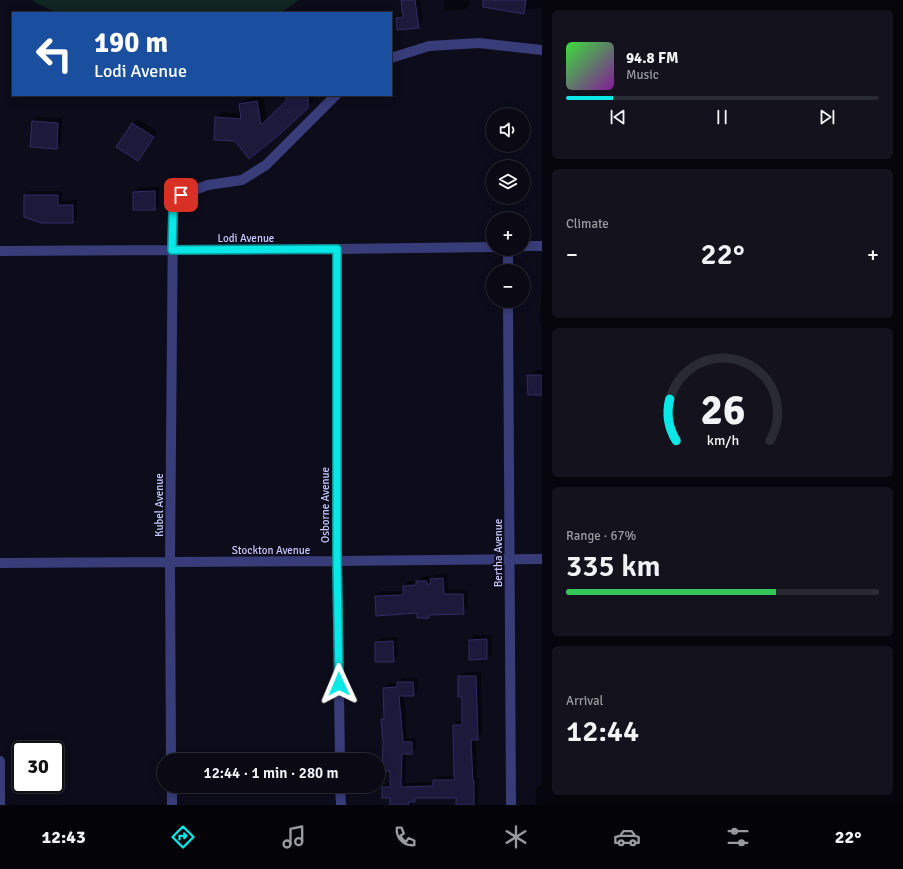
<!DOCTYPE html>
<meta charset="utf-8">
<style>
body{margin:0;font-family:Signika,sans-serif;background:#13121d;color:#f1f3f6;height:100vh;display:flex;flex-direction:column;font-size:15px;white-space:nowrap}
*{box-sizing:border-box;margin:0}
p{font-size:13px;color:#999aa0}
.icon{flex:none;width:22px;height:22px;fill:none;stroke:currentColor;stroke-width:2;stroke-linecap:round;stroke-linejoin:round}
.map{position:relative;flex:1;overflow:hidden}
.sheet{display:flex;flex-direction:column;gap:10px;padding:10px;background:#06050b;width:361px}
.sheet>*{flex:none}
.guide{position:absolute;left:12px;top:12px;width:380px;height:84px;border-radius:0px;box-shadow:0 2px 10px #0003,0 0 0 1px #2a2a34;background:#1a4fa0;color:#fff;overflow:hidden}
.tools{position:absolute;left:486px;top:108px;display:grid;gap:8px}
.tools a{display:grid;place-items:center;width:44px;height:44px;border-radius:50%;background:#0a0914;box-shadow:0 2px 10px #0003,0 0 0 1px #2a2a34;font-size:20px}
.speed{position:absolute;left:12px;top:741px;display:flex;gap:8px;font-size:20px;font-weight:700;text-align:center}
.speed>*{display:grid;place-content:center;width:52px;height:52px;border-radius:50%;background:#0a0914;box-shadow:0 2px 10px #0003,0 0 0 1px #2a2a34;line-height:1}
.speed .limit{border:2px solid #111;border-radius:6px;background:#fff;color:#111}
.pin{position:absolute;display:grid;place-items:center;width:34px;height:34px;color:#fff;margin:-17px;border-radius:8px;box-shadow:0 2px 6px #0006}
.me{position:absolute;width:44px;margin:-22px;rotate:359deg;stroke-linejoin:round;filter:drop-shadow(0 0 3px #0008)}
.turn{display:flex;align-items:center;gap:14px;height:84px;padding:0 16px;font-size:18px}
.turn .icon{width:52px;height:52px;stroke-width:2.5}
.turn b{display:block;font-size:28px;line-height:34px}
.big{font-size:30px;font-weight:600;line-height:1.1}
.sheet .widget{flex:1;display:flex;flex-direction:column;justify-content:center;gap:6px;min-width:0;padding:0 14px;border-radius:6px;background:#13121d}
.sheet .dial{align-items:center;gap:0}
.dial svg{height:104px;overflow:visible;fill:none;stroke:#2a2a34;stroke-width:7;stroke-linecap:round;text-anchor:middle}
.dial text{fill:#f1f3f6;stroke:none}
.song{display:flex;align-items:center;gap:12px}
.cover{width:48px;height:48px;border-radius:6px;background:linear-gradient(135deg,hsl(120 70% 55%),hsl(290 70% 35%))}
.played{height:4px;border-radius:2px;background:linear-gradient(90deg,#0ae7e7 15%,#2a2a34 15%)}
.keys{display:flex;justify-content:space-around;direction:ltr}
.heat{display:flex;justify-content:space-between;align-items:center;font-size:22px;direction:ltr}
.charge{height:6px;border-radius:3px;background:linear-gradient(90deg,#34c759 67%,#2a2a34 0)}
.trip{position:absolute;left:157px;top:753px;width:228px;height:40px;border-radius:20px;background:#0a0914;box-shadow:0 2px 10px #0003,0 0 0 1px #2a2a34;font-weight:600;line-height:40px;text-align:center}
.tab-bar{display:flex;height:64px;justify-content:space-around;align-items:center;background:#040408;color:#999aa0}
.tab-bar .icon{width:28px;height:28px}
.tab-bar .active{color:#0ae7e7}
.tab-bar b{font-size:18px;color:#f1f3f6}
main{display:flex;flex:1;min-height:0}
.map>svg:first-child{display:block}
.green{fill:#0f2522}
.shadow{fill:#0007}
.building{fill:#1c193b;stroke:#312c66}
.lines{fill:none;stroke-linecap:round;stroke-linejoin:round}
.minor{stroke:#383c78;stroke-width:10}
.route-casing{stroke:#069696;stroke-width:10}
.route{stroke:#0ae7e7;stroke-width:7}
.labels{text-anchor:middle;stroke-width:4;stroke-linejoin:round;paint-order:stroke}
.street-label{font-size:11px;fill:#c9c8fd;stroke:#0d0c1b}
</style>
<main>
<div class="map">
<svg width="542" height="805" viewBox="0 0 542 805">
<rect width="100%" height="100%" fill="#0d0c1b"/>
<!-- green -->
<path class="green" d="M 33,0 L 299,0 L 281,13 L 57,13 L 34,2 Z"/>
<!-- shadow -->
<path class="shadow" d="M 403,0 L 420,0 L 423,22 L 418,27 L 397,18 L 401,13 L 404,13 Z
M 444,0 L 470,0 L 470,4 L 466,9 L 445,11 Z
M 496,0 L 542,0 L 542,8 L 527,9 L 523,13 Z
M 288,95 L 314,95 L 313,101 L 279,133 L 216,118 L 222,112 L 241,113 L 240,105 L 246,99 L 263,96 L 267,121 L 287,101 Z
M 37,117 L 62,118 L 61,143 L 56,148 L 33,121 Z
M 138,119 L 158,132 L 142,155 L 138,160 L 118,147 L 133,123 Z
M 139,187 L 159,187 L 159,204 L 154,209 L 134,192 Z
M 30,191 L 62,191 L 62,201 L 77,200 L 77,217 L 73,222 L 25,196 Z
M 542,281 L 542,325 L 540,325 L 542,282 Z
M 542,370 L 542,394 L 528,375 L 533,371 Z
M 436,574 L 447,574 L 448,590 L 467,590 L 468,608 L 463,613 L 432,614 L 429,617 L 418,612 L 377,615 L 376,596 L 381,591 L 404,591 L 404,586 L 408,581 L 418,581 L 421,577 L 431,576 L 431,579 Z
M 474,635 L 491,635 L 492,654 L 487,658 L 470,640 Z
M 397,637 L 398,656 L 393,661 L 376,642 L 381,638 Z
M 463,672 L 481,672 L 482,734 L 477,739 L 476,739 L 477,777 L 479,777 L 478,802 L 476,805 L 457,805 L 457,797 L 419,797 L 409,805 L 391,805 L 391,797 L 383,788 L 388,783 L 391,783 L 391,770 L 384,742 L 382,719 L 385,716 L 384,688 L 388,683 L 397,683 L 403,678 L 417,678 L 418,690 L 413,695 L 404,695 L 407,738 L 416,738 L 416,748 L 411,753 L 406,753 L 405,783 L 434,782 L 439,776 L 455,776 L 454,725 L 458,721 L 463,721 L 463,696 L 459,677 Z
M 542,783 L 542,805 L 535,805 L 536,789 Z"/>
<!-- building -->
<path class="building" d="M 401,0 L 415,0 L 419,28 L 397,30 L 396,18 L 403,17 Z
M 483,0 L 526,0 L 524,14 L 483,7 Z
M 287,95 L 308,95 L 308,108 L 280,134 L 249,159 L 235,141 L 214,140 L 215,117 L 241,119 L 239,104 L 257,101 L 261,125 L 286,101 Z
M 32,121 L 58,123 L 57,149 L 30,147 Z
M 132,123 L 154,137 L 138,161 L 116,147 Z
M 155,191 L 155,210 L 133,210 L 133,192 Z
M 24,195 L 58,195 L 58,205 L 73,205 L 73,223 L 41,223 L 24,217 Z
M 527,375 L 542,375 L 542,395 L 528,395 Z
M 443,578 L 444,594 L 463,594 L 464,614 L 429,615 L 429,618 L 417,618 L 417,613 L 376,616 L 375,596 L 403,595 L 403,586 L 416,585 L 416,581 L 426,581 L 427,584 L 431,584 L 430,579 Z
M 487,639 L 487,659 L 469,660 L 469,640 Z
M 393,641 L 394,662 L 375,662 L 375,642 Z
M 458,676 L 476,676 L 478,740 L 471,740 L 473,781 L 474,781 L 474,805 L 456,805 L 456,798 L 415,798 L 415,802 L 408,802 L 409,805 L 390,805 L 390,798 L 382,798 L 382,787 L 390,787 L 390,771 L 382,771 L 383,742 L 381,719 L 384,719 L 383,688 L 397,687 L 397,682 L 413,682 L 414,696 L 399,696 L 403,742 L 412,742 L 412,754 L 402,754 L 401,787 L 433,786 L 433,780 L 454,780 L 453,725 L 462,725 L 462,697 L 458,697 Z"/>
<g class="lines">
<!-- minor -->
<path class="minor" d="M 391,58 L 429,46 L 479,43 L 542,50
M 523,246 L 542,246
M 337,249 L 337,561 L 340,760
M 508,249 L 508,271
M 0,251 L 337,249 L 493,247
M 508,301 L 511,805
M 0,563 L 337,561 L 542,559
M 171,760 L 170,562 L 173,212 L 181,195 L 208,185 L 242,180 L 266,165 L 336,95
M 0,761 L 0,805
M 172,786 L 172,805
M 340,786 L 341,805"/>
</g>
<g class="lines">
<defs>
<path id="route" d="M 181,195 L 173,212 L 172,250 L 337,249 L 337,562 L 339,684"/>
</defs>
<!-- route casing -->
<use href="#route" class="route-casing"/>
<!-- route -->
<use href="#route" class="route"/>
</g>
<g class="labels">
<!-- street labels -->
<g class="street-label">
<text x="246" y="242">Lodi Avenue</text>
<text transform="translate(159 505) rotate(-90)" y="4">Kubel Avenue</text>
<text transform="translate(325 505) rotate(-90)" y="4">Osborne Avenue</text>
<text x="271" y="554">Stockton Avenue</text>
<text transform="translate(498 553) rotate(-90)" y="4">Bertha Avenue</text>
</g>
</g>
</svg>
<div class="tools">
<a><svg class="icon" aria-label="sound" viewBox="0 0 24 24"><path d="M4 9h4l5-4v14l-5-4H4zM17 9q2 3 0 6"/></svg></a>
<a><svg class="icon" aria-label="layers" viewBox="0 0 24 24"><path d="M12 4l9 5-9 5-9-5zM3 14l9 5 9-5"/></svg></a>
<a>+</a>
<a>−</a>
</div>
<div class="speed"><div class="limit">30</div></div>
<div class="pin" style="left:181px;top:195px;background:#d93025"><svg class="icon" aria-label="arrive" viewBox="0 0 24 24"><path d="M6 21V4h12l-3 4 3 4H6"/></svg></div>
<svg class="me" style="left:339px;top:684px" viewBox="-20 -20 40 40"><path d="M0-17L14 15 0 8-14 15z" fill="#0ae7e7" stroke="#fff" stroke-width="4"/></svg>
<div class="trip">12:44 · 1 min · 280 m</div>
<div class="guide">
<div class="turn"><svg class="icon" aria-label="left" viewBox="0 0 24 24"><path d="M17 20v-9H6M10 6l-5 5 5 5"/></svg><div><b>190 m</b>Lodi Avenue</div></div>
</div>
</div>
<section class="sheet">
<div class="widget">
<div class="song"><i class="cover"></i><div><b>94.8 FM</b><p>Music</p></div></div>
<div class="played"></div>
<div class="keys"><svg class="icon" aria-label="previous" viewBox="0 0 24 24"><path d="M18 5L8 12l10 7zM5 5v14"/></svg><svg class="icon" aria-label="pause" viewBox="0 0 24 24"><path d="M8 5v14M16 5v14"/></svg><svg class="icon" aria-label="next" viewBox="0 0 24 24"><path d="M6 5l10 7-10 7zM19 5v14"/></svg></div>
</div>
<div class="widget"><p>Climate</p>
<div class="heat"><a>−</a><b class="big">22°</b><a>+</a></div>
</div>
<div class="widget dial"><svg viewBox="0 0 100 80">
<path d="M14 69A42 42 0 1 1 86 69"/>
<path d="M14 69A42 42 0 0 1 9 37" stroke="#0ae7e7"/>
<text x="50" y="56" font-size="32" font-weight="700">26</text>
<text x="50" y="72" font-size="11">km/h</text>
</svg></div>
<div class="widget"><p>Range · 67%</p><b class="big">335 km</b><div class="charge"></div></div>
<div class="widget"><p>Arrival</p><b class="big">12:44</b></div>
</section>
</main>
<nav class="tab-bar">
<b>12:43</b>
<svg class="icon active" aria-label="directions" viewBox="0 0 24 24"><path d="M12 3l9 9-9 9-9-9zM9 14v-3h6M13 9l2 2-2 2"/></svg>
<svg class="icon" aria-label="music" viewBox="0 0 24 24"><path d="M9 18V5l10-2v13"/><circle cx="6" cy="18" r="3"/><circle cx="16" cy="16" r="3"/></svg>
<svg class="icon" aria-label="phone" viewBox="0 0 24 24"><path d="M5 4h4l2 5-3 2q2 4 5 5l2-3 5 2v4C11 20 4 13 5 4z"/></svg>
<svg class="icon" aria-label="climate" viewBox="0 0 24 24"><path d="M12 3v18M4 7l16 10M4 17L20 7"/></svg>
<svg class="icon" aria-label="car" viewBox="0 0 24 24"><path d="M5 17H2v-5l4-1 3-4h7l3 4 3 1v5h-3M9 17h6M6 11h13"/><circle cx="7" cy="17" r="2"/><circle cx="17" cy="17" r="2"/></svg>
<svg class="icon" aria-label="filters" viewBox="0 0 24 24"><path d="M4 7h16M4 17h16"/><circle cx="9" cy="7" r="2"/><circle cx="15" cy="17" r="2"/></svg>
<b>22°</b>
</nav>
